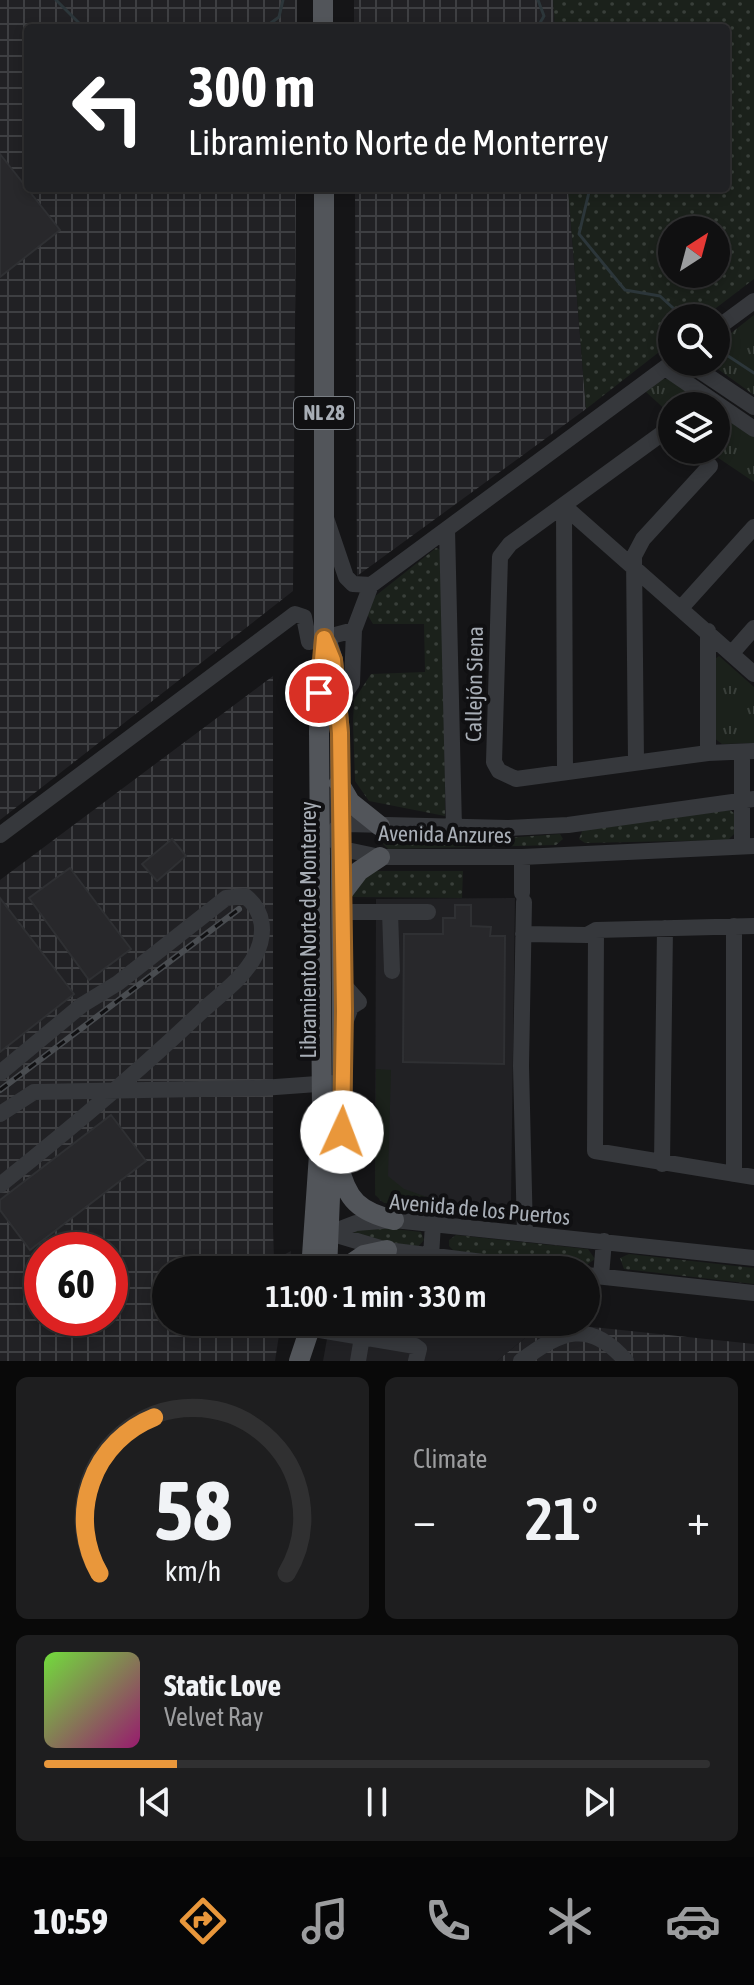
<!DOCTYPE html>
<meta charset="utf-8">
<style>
body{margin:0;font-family:"Asap Condensed",sans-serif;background:#1e1e1f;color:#f1f3f6;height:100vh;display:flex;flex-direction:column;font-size:30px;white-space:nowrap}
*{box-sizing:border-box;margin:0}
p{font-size:26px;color:#9c9d9f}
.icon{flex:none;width:44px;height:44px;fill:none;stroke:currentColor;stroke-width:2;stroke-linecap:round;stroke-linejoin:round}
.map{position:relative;height:1361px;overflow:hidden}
.details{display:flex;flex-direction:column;gap:16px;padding:16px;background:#090909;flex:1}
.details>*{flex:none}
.hud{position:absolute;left:24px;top:24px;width:706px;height:168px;border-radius:8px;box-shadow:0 4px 12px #0003,0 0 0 2px #303031;background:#202124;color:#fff;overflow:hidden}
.needle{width:52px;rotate:36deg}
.controls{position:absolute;left:658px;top:216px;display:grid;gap:16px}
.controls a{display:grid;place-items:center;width:72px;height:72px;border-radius:50%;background:#101011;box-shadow:0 4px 12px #0003,0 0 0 2px #303031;font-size:40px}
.speed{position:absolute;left:24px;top:1232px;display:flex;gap:16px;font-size:40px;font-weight:700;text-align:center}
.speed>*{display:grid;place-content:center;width:104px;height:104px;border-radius:50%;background:#101011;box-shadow:0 4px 12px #0003,0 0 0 2px #303031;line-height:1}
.speed .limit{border:12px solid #d22;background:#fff;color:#111}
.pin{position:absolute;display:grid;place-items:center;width:68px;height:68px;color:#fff;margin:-34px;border:4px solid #fff;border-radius:50%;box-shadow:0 2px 8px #0007}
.me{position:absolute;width:88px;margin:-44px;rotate:2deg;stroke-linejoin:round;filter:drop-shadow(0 0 6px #0008)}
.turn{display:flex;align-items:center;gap:28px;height:168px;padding:0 32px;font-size:36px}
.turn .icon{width:104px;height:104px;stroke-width:2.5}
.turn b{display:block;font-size:56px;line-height:68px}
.big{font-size:60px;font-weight:600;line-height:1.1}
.details .card{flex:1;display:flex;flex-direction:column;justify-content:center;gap:12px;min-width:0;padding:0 28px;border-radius:12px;background:#1e1e1f}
.details .dial{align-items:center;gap:0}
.dial svg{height:208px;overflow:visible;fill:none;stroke:#303031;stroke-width:7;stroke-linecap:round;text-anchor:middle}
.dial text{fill:#f1f3f6;stroke:none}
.song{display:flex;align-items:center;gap:24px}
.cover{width:96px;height:96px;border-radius:12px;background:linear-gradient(135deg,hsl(100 70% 55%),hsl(320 70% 35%))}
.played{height:8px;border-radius:4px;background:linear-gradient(90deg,#e9973b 20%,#303031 20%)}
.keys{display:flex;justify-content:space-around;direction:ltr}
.heat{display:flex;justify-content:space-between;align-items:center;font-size:44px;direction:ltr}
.details .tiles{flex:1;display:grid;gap:16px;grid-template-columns:1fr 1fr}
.card:last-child{grid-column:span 2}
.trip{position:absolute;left:152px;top:1256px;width:448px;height:80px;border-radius:40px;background:#101011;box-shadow:0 4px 12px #0003,0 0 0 2px #303031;font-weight:600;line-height:80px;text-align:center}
.tab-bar{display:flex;height:128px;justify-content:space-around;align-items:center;background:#060607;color:#9c9d9f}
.tab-bar .icon{width:56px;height:56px}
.tab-bar .active{color:#e9973b}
.tab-bar b{font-size:36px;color:#f1f3f6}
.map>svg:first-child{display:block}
.built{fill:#212124}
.industrial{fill:url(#industrial-grid);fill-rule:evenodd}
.grass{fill:url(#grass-dots);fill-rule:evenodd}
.park{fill:url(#park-tufts)}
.garden{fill:#1b211b}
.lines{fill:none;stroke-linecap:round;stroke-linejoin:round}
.stream{stroke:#2c363a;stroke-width:3}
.building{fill:#28282b;stroke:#2f3033;stroke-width:2}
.minor{stroke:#36383c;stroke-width:16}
.major{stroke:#52555a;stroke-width:20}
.rail-casing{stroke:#494c50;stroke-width:6}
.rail{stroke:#101012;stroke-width:3;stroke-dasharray:9;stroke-linecap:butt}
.route-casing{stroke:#976226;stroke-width:20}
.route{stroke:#e9973b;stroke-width:14}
.labels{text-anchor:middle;stroke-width:8;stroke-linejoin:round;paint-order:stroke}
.shield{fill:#101012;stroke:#7a7f85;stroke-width:2}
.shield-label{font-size:20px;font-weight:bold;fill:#a8aeb6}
.street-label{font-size:22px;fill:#a8aeb6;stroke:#101012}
</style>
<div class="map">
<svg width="754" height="1361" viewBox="0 0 754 1361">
<defs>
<pattern id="industrial-grid" width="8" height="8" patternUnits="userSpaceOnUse" patternTransform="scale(2)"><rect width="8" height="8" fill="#212124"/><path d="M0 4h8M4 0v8" fill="none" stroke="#3e3f42"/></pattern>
<pattern id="grass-dots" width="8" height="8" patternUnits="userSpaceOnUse" patternTransform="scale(2)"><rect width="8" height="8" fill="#1b211b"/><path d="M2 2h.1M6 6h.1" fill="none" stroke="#393f3a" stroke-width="1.8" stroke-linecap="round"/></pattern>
<pattern id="park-tufts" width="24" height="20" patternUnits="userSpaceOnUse" patternTransform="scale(2)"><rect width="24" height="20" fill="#1b211b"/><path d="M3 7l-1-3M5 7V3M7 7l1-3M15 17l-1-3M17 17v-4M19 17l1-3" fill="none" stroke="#393f3a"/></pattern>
</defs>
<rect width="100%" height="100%" fill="#151517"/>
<!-- built -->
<path class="built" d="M 515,898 L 511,1204 L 505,1212 L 498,1213 L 427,1209 L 380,1201 L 375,1186 L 376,899 Z
M 330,1322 L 545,1322 L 497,1361 L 323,1361 Z"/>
<!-- industrial -->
<path class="industrial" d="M 0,0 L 297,0 L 297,28 L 28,28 L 28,188 L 296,188 L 293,591 L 0,820 Z
M 354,0 L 553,0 L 555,28 L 354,28 Z
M 355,188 L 568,188 L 586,409 L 357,576 Z
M 273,676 L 273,1228 L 274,1260 L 291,1251 L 289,1270 L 166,1270 L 166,1322 L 281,1322 L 275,1361 L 0,1361 L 0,880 ZM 42,1250 L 110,1250 L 110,1318 L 42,1318 Z
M 545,1322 L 754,1344 L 754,1361 L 497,1361 Z"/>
<!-- grass -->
<path class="grass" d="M 553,0 L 754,0 L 754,279 L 703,318 L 672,318 L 672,342 L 586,409 L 568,188 L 726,188 L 726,28 L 555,28 ZM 672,230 L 716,230 L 716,274 L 672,274 Z
M 436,548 L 444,551 L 445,816 L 369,801 L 355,781 L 353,723 L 354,700 L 371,674 L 425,672 L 424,624 L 373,624 L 367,614 L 374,597 Z
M 730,810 L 735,814 L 735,833 L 728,840 L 585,843 L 579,839 L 583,829 Z
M 390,831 L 479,840 L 560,834 L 563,839 L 556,845 L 388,849 L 380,841 L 384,832 Z
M 376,871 L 463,871 L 462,898 L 352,897 L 356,885 Z
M 362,1225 L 421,1232 L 424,1240 L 418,1247 L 354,1236 L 355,1228 Z
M 456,1235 L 588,1249 L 595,1259 L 585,1266 L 454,1251 L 449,1246 L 449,1240 Z
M 629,1254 L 754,1268 L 754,1284 L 624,1269 L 620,1258 Z"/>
<!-- park -->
<path class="park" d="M 754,315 L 754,395 L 708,362 L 716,362 L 716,345 Z
M 662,379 L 670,379 L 710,406 L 672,406 L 671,427 L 669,413 L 646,392 Z
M 716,411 L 754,437 L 754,482 L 711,453 L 710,450 L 716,450 Z
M 719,656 L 754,687 L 754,743 L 722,744 L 714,738 L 715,659 Z"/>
<!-- garden -->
<path class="garden" d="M 376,1069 L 391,1070 L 388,1176 L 404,1189 L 427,1197 L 427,1209 L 384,1203 L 375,1195 Z"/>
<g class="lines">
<!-- stream -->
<path class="stream" d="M 56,0 L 84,28
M 264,28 L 279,17 L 283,0
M 537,28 L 544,16 L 538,0
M 590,188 L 579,234 L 625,290 L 660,296 L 684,318
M 716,348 L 754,373"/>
</g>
<!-- building -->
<path class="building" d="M 0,154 L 60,230 L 0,277 Z
M 172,839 L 186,856 L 157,881 L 142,864 Z
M 70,868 L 131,949 L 89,980 L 29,898 Z
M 0,898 L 74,994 L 0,1052 Z
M 455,905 L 471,905 L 471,926 L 491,927 L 490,936 L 505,936 L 504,1064 L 403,1062 L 404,934 L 443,934 L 443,918 L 455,918 Z
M 111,1115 L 146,1161 L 30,1250 L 0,1210 L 0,1200 Z"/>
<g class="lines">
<!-- minor -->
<path class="minor" d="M 716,329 L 754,301
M 687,362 L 754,407
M 665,368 L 754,429
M 664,432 L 510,544 L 500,557 L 494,762 L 499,771 L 516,779 L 708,753 L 754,751
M 564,506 L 565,772
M 564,506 L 754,674
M 326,518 L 346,577 L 353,584 L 371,585
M 447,529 L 454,828
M 681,608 L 754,527
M 732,653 L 754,628
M 337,705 L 352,683 L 354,630 L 371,585 L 673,362
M 742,752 L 742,846
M 708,753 L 708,631
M 636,762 L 634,556 L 643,539 L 710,466
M 754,799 L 568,825 L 508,828 L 346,824 L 336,829 L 331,838 L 347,850 L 380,857 L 522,857 L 754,846
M 0,835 L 295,614 L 304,617 L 309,642 L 354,630
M 522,893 L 522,857
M 524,902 L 521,1066 L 525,1234
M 343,912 L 428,912
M 390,912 L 392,971
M 596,930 L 595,1151 L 754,1177
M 523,934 L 587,935 L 596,930 L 754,926
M 344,985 L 359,1002 L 351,1007 L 345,1023
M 0,1073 L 82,1005 L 118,983 L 226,898 L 245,896 C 265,911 266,935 255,956 C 243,979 218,996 200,1013 C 136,1074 69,1130 0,1185
M 0,1114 L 34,1092 L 262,1088 L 331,1083
M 662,1164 L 665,928
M 734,1174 L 734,926
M 330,1233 L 356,1223 L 394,1220 L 754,1258
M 330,1233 L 387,1250 L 548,1270
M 431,1256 L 433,1224
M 586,1275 L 754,1293
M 601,1276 L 604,1241
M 320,1330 L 415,1346 L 419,1349 L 416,1361
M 358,1361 L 362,1337
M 521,1361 C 561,1331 589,1318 626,1361"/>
<!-- major -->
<path class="major" d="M 323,0 L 323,28
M 328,645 L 333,660 L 340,733 L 343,1167
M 339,783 L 350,802 L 380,826
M 343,892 L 359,871 L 380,857
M 339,1165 C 346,1200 360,1212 394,1220
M 311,1270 L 322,1111 L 319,731 L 324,638 L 324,188
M 327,1270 L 332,1149
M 342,1270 L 364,1255 L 387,1250
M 299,1361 L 312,1322"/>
<defs>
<path id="rail" d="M 0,1090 L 239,909"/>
</defs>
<!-- rail casing -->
<use href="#rail" class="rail-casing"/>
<!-- rail -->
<use href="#rail" class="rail"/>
</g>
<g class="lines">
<defs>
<path id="route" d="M 319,693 L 324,638 L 333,660 L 340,733 L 344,1011 L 342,1132"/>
</defs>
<!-- route casing -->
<use href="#route" class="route-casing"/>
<!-- route -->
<use href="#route" class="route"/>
</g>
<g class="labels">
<!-- shield labels -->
<rect class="shield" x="294" y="397" width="60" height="32" rx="6"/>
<g class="shield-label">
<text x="324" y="420">NL 28</text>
</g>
<!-- street labels -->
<g class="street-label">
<text transform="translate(474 684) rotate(-89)" y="8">Callejón Siena</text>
<text transform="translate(445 834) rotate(1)" y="8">Avenida Anzures</text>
<text transform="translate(308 930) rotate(-90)" y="8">Libramiento Norte de Monterrey</text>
<text transform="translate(480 1209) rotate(5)" y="8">Avenida de los Puertos</text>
</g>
</g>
</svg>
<div class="controls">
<a><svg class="needle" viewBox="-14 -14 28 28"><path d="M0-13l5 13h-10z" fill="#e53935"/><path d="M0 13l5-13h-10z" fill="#9c9d9f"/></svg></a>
<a><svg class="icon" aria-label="search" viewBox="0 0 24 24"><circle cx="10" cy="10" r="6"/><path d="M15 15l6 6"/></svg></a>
<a><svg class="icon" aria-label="layers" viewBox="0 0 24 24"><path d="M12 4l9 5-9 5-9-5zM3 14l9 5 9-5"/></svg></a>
</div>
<div class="speed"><div class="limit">60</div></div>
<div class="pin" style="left:319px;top:693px;background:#d93025"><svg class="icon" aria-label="arrive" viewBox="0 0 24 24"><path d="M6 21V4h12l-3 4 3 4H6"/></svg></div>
<svg class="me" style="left:342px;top:1132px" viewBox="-20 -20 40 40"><circle r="19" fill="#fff"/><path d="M0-13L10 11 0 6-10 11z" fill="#e9973b"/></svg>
<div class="trip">11:00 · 1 min · 330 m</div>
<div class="hud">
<div class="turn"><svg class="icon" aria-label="left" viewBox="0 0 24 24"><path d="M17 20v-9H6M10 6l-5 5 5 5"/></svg><div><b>300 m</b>Libramiento Norte de Monterrey</div></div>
</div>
</div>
<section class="details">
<div class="tiles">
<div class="card dial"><svg viewBox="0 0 100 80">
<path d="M14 69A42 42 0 1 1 86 69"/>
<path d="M14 69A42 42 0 0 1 35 9" stroke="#e9973b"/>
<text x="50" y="56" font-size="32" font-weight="700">58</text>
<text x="50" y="72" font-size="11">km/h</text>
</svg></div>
<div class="card"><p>Climate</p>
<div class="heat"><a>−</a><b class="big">21°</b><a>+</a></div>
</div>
<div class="card">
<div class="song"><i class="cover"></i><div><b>Static Love</b><p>Velvet Ray</p></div></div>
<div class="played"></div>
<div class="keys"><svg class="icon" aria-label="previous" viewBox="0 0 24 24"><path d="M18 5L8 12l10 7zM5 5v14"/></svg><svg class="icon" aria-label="pause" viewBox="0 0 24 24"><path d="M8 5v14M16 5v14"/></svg><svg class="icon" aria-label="next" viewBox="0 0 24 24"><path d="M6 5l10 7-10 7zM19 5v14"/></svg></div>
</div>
</div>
</section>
<nav class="tab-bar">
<b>10:59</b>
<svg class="icon active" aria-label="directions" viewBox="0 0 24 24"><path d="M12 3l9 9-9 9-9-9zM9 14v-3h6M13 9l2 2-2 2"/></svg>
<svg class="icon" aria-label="music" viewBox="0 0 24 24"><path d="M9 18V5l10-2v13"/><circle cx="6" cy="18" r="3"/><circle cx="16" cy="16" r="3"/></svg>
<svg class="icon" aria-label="phone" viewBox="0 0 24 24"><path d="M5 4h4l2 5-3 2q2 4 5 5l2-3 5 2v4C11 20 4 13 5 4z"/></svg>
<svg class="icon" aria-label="climate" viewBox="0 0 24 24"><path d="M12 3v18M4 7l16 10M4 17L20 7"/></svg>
<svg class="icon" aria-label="car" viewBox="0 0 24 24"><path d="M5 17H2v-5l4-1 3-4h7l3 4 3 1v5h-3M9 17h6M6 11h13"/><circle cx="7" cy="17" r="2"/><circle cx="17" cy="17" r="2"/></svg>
</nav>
